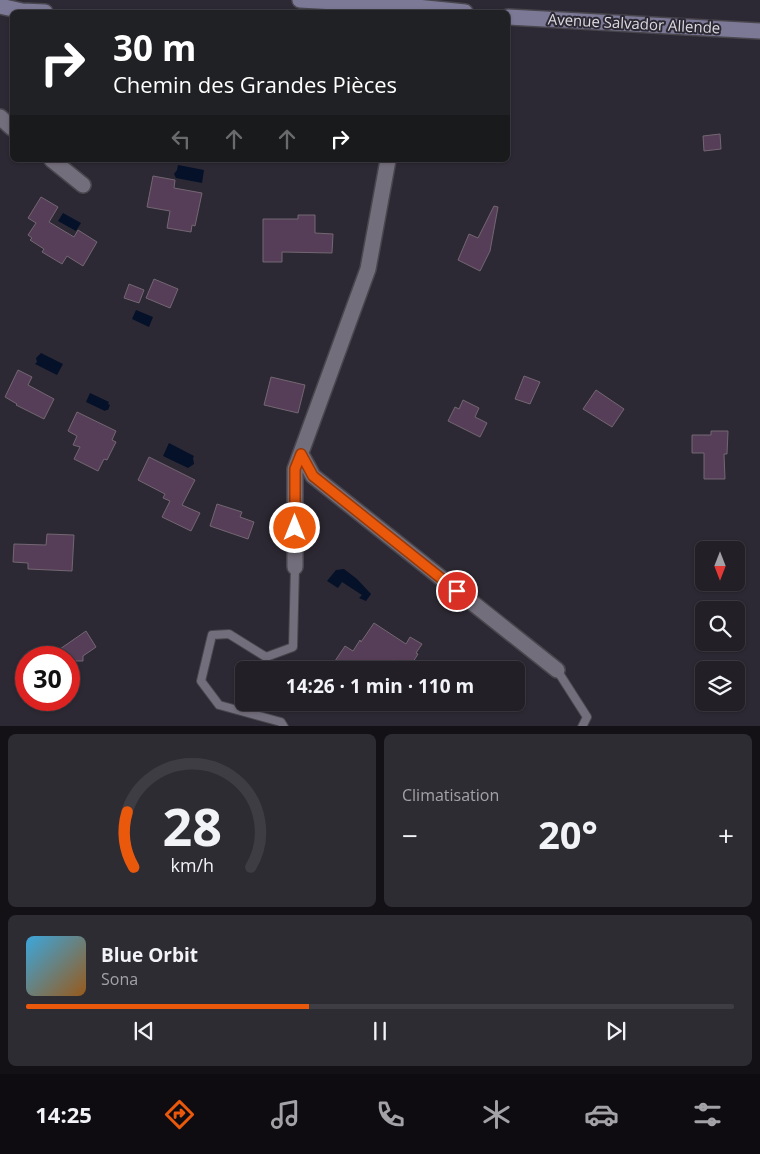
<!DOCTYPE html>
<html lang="fr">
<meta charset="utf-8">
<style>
body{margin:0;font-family:"Open Sans",sans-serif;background:#2e2c33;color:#f1f3f6;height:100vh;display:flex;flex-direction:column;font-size:19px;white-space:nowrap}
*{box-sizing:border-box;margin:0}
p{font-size:16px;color:#a2a2a7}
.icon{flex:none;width:28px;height:28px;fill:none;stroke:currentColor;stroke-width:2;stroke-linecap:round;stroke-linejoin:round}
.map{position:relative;height:726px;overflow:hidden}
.panel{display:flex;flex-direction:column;gap:8px;padding:8px;background:#131115;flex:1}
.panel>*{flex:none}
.hud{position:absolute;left:10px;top:10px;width:500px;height:152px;border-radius:8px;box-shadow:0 1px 4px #0004,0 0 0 1px #3f3d44;background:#202124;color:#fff;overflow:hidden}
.needle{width:32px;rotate:180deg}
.controls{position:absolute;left:695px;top:541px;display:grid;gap:10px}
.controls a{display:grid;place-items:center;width:50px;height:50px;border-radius:8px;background:#221f27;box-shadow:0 1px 4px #0004,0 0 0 1px #3f3d44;font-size:25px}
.speed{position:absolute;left:15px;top:646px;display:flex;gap:10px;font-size:25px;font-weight:700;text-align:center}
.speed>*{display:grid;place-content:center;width:65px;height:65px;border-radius:50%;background:#221f27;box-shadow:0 1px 4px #0004,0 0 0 1px #3f3d44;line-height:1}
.speed .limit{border:8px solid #d22;background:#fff;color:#111}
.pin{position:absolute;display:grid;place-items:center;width:42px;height:42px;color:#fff;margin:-21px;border:2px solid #fff;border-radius:50%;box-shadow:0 1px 5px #0007}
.me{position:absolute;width:55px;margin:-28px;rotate:0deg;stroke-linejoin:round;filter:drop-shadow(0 0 4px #0008)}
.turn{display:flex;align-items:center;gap:18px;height:105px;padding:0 20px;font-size:22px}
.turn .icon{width:65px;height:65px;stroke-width:2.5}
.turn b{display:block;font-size:35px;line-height:42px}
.lanes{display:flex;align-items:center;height:48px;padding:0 20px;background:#0003;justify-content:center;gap:25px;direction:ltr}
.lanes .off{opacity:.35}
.big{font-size:38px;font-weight:700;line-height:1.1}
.panel .tile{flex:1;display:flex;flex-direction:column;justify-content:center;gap:8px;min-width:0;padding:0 18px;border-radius:8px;background:#2e2c33}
.panel .dial{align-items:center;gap:0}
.dial svg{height:130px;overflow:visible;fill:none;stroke:#3f3d44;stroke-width:7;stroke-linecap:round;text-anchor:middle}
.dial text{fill:#f1f3f6;stroke:none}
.song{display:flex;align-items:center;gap:15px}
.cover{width:60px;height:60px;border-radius:8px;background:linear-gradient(135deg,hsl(200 70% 55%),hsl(30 70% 35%))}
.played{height:5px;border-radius:2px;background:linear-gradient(90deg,#ea580c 40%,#3f3d44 40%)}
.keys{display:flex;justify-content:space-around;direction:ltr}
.heat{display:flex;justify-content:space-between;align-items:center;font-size:28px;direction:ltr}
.panel .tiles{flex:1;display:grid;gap:8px;grid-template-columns:1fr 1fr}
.tile:last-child{grid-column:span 2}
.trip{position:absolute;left:235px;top:661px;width:290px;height:50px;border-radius:8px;background:#221f27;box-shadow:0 1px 4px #0004,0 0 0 1px #3f3d44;font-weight:700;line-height:50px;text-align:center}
.dock{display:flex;height:80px;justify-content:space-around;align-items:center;background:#0e0c10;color:#a2a2a7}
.dock .icon{width:35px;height:35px}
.dock .on{color:#ea580c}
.dock b{font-size:22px;color:#f1f3f6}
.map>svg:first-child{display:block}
.water{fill:#041129}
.building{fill:#573e58;stroke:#726772}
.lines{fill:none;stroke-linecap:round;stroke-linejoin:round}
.lane-casing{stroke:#49464e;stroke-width:10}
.street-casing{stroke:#49464e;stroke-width:18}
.secondary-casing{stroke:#49464e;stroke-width:18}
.lane{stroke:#736e7b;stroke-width:8}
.street{stroke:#736e7b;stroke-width:15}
.secondary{stroke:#7c7997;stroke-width:15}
.route-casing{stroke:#983908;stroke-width:12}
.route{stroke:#ea580c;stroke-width:9}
.labels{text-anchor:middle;stroke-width:4;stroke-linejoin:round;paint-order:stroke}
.street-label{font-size:15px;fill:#dcd9e0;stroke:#2d2934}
</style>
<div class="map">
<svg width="760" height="727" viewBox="0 0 760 727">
<rect width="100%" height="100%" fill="#2d2934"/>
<!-- water -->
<path class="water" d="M 178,165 L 204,170 L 202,183 L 176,178 L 174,174 L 177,170 Z
M 63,213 L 81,223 L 76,231 L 58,221 Z
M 136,310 L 153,317 L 149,327 L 132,319 Z
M 41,353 L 63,364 L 57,375 L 35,364 L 37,362 L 36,358 Z
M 90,393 L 109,402 L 108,404 L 110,405 L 108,410 L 106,410 L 105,411 L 86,402 Z
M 169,443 L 194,456 L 193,458 L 194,464 L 188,468 L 163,456 Z
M 344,569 L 357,579 L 371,594 L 366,601 L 359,598 L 362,595 L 342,582 L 338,588 L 327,581 L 336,570 Z"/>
<!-- building -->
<path class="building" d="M 720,134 L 721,149 L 704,151 L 703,136 Z
M 153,176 L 175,180 L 174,188 L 202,193 L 195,226 L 192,225 L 191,232 L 167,228 L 170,211 L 147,207 Z
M 41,197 L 58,207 L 49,222 L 74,237 L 78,230 L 97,242 L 83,266 L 67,256 L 62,264 L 42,252 L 44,249 L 30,240 L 32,238 L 28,235 L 36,223 L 28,218 Z
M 494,206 L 498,207 L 490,251 L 480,271 L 458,260 L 469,234 L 478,238 Z
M 298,215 L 315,215 L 315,233 L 333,234 L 332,253 L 282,252 L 282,262 L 263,262 L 263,219 L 298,219 Z
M 154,279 L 178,289 L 170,308 L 146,298 Z
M 129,284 L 144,290 L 139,303 L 124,298 Z
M 18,370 L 32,377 L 28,385 L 54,399 L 44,419 L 16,405 L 17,404 L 5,397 Z
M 524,376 L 540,382 L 530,404 L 515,399 Z
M 271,377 L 305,385 L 298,413 L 264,405 Z
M 596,390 L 624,409 L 612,427 L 583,409 Z
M 463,400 L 479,408 L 475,417 L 487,423 L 480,437 L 448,421 L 455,407 L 459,409 Z
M 77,412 L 116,431 L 112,440 L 116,442 L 107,460 L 104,459 L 98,471 L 74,459 L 80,447 L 73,445 L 77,436 L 68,431 Z
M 711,431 L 728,431 L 727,454 L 724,454 L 725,479 L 704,479 L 704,453 L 692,453 L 692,435 L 711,435 Z
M 149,457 L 195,480 L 182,505 L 200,513 L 191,531 L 162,517 L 170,501 L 163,498 L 165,494 L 138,480 Z
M 217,504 L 242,512 L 240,517 L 254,522 L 248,539 L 210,526 Z
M 47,534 L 74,535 L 72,571 L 28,569 L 28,563 L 13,562 L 14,544 L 46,545 Z
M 374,623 L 406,644 L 410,637 L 422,644 L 416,653 L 418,654 L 408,670 L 393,660 L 386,670 L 349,670 L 335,661 L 345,646 L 353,651 L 360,640 L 361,642 Z
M 86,631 L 96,647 L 83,656 L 83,661 L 69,661 L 69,658 L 47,658 Z"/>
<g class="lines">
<defs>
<path id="lane" d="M 557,670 L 587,717 L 582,727
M 284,727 L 281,722 L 219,705 L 201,681 L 212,635 L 229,634 L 266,657 L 293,647 L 295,567"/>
<path id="street" d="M 0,117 L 12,128
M 52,160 L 83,185
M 301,454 L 313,476 L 557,670
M 295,567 L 295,469 L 368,269 L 388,160"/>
<path id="secondary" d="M 300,0 L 407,6 L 465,12
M 0,6 L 22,11 L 45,12
M 508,17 L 760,31"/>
</defs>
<!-- lane casing -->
<use href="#lane" class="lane-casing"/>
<!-- street casing -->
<use href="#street" class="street-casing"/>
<!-- secondary casing -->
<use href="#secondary" class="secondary-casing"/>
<!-- lane -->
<use href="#lane" class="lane"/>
<!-- street -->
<use href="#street" class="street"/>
<!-- secondary -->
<use href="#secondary" class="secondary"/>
</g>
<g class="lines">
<defs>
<path id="route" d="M 295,528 L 295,469 L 301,454 L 313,476 L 457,591"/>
</defs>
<!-- route casing -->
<use href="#route" class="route-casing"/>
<!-- route -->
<use href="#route" class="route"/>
</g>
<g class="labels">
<!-- street labels -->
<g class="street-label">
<text transform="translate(634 24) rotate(3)" y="5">Avenue Salvador Allende</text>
</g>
</g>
</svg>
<div class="controls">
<a><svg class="needle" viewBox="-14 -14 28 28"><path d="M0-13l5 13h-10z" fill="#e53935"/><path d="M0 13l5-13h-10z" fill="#a2a2a7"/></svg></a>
<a><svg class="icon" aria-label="search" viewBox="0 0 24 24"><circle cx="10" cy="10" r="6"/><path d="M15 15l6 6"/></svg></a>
<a><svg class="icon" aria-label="layers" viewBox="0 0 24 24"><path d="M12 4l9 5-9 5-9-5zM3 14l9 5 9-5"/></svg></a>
</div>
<div class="speed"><div class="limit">30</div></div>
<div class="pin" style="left:457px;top:591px;background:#d93025"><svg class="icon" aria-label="arrive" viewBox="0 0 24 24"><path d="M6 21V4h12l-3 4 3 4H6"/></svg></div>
<svg class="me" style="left:295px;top:528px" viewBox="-20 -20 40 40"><circle r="17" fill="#ea580c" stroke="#fff" stroke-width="3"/><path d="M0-11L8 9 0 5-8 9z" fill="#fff"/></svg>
<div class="trip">14:26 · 1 min · 110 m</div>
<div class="hud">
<div class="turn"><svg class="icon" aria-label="right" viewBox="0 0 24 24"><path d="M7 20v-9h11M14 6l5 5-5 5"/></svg><div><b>30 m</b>Chemin des Grandes Pièces</div></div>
<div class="lanes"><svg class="icon off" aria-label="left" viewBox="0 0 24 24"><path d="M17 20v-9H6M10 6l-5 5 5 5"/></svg><svg class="icon off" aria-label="ahead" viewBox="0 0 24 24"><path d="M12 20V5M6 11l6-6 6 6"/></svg><svg class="icon off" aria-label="ahead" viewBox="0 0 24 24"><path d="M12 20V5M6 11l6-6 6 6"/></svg><svg class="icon" aria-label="right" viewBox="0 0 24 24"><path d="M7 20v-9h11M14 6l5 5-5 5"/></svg></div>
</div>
</div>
<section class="panel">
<div class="tiles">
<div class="tile dial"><svg viewBox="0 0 100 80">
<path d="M14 69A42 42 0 1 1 86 69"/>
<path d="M14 69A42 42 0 0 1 10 35" stroke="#ea580c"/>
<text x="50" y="56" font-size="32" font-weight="700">28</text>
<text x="50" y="72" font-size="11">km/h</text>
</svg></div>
<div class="tile"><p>Climatisation</p>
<div class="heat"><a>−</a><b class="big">20°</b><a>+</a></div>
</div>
<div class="tile">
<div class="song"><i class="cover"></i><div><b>Blue Orbit</b><p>Sona</p></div></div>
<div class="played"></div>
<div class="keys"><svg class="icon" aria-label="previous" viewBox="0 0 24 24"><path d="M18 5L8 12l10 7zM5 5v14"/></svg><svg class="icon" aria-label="pause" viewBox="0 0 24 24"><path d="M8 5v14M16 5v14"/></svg><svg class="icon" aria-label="next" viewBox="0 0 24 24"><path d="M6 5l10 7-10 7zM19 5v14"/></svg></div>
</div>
</div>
</section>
<nav class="dock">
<b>14:25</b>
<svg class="icon on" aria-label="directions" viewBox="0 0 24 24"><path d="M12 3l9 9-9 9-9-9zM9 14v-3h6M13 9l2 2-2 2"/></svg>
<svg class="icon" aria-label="music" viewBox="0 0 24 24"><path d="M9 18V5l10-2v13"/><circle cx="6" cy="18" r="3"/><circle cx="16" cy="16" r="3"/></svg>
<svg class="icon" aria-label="phone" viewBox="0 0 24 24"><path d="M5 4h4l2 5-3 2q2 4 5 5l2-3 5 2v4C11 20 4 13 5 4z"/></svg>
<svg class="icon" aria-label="climate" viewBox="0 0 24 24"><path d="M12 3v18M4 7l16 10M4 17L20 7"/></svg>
<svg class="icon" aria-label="car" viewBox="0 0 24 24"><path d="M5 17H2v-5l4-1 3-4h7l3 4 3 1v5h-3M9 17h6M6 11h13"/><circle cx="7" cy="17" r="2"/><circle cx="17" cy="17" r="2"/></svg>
<svg class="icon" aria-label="filters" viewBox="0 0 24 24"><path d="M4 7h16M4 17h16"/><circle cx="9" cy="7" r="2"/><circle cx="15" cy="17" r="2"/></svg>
</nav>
